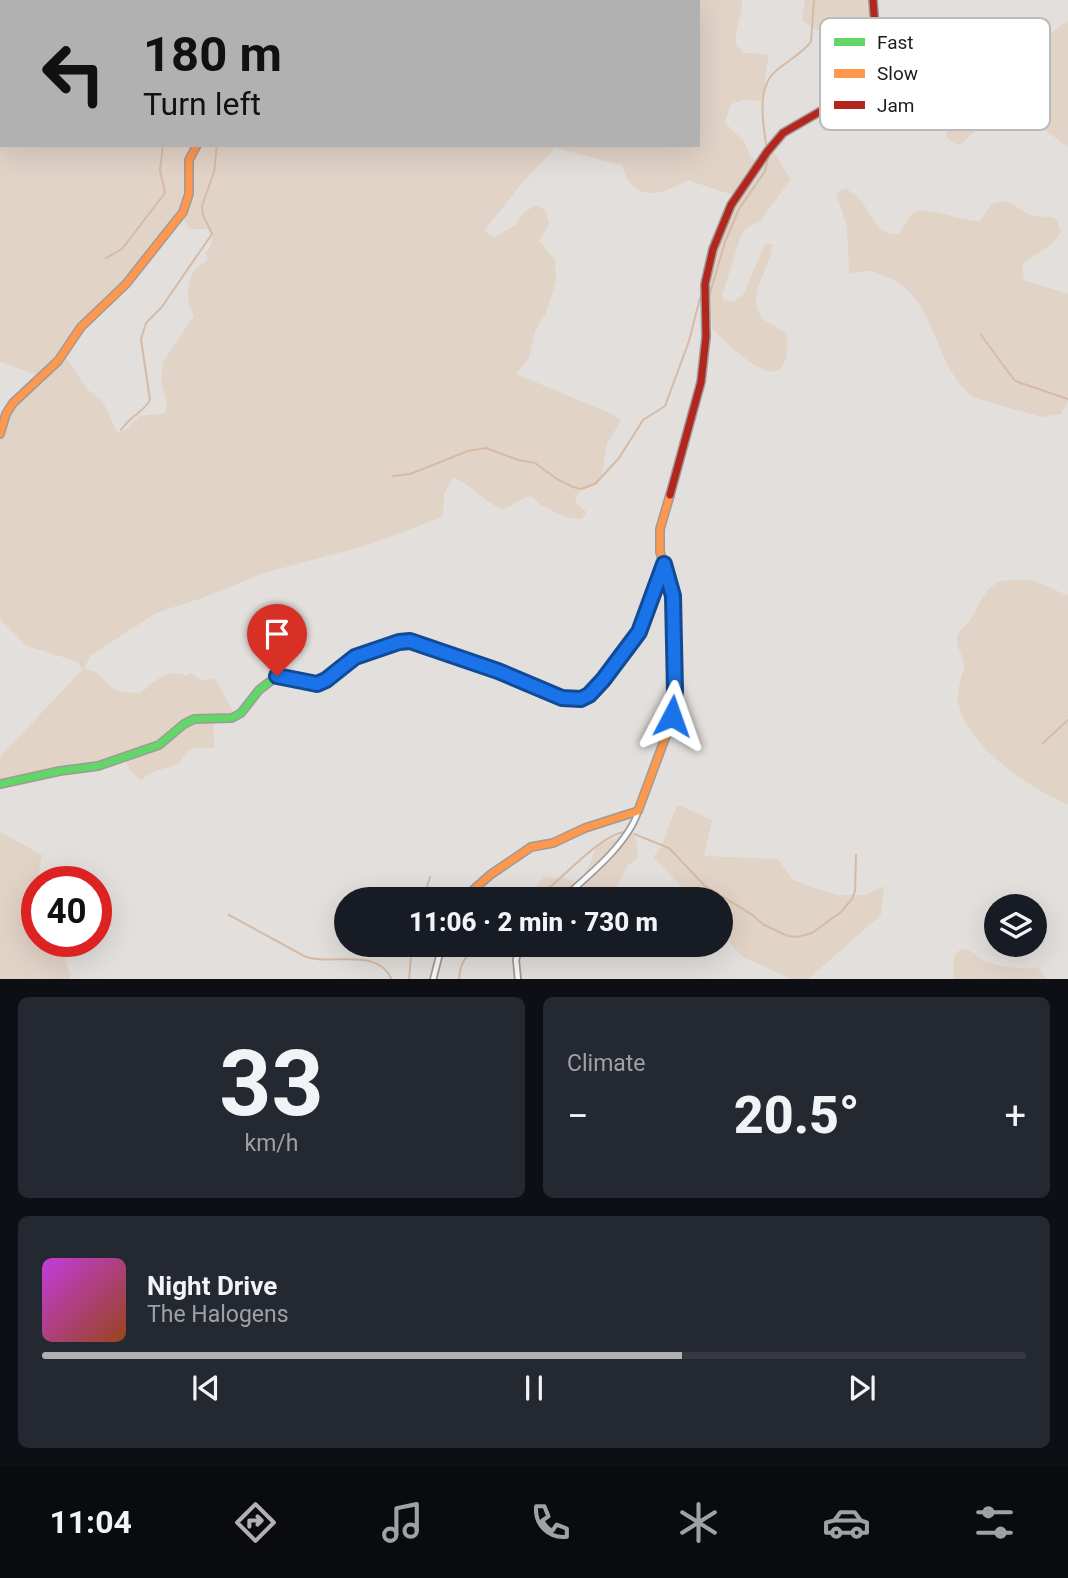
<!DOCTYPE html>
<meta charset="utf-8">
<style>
body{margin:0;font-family:Roboto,sans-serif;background:#242831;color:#f1f3f6;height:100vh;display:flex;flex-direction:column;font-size:26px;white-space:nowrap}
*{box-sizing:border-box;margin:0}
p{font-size:23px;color:#9ea1a6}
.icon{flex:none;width:38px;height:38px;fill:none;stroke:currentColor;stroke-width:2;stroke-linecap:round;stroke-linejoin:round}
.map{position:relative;height:979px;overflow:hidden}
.details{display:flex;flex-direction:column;gap:18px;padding:18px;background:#0d0f14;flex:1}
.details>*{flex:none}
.guide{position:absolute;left:0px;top:0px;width:700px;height:147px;box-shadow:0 7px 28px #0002;background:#b1b1b2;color:#111;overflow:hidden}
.controls{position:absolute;left:984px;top:894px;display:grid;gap:14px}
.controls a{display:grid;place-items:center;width:63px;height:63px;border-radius:50%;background:#171b24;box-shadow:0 7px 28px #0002;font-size:35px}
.speed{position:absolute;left:21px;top:866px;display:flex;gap:14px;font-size:35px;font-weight:700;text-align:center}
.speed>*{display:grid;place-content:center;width:91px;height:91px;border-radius:50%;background:#171b24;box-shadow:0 7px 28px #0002;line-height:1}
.speed .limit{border:10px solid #d22;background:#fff;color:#111}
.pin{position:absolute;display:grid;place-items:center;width:60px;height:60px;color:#fff;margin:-72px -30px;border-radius:50% 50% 50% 0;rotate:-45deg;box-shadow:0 0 7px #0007}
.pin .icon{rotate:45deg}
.me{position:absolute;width:77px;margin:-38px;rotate:4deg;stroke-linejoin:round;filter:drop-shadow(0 0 5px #0008)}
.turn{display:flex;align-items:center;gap:24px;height:147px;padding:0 28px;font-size:32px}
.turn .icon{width:91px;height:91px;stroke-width:2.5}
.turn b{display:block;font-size:49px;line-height:60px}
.big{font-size:52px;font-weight:800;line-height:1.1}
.details .tile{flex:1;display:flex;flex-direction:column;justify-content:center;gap:10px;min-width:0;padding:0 24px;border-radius:10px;background:#242831}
.details .dial{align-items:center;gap:0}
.dial b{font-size:91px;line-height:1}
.song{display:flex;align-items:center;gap:21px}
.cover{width:84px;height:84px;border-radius:10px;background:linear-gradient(135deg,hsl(290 70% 55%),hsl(20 70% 35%))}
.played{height:7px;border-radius:4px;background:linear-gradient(90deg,#b1b1b2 65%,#363941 65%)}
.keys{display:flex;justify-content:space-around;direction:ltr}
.heat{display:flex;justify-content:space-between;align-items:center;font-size:38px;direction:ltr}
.details .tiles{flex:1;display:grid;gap:18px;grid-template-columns:1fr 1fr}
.tile:last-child{grid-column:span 2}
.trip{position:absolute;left:334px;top:887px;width:399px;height:70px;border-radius:35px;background:#171b24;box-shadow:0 7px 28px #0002;font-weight:800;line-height:70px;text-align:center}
.menu{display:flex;height:112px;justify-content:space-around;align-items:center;background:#090b0e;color:#9ea1a6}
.menu .icon{width:49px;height:49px}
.menu .active{color:#b1b1b2}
.menu b{font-size:32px;color:#f1f3f6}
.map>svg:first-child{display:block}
.green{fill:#e2d3c7;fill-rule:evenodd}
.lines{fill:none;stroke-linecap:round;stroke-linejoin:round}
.stream{stroke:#d5bba5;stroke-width:2}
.street-casing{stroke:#9d9b99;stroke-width:8}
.fast-casing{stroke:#9d9b99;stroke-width:10}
.slow-casing{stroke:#9d9b99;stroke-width:10}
.jam-casing{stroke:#9d9b99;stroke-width:10}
.street{stroke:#fbfafa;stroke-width:4.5}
.fast{stroke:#63d668;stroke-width:7}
.slow{stroke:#ff974d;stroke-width:7}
.jam{stroke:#b3261e;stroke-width:7}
.route-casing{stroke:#114b97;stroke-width:18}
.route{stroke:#1a73e8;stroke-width:12}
.key{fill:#fff;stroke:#bcbbbb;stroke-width:2}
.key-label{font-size:19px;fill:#1e1c1b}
</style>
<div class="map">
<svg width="1068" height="980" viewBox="0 0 1068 980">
<rect width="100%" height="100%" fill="#e2dfdc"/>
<!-- green -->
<path class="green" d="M 0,0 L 537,2 L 2,2 L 2,145 L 698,145 L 698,2 L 626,0 L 742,0 C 743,15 734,29 736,45 L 744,53 L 765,54 L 769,56 C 764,71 766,86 763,101 L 743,100 L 731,104 L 725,123 L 744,141 L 750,156 L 759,164 L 771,148 L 791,179 L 761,220 L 746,228 L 741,235 L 722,296 L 724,300 L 733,302 L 743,295 L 765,244 L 772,244 C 772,268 746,293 760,315 C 765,324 780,327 787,335 C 792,410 734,349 712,329 L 711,316 L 705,310 L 708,264 L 736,196 L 687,180 C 660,197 632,202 622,165 L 555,148 L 522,183 L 484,231 L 494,238 L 515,225 L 524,212 L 537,205 L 545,210 L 549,225 L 539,241 L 555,260 L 556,281 L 546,313 L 535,331 L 529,358 L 516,374 L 612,414 L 621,421 L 607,443 L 601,479 L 597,483 L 582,490 L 577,495 L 575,503 L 586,511 L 585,515 L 581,519 L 565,517 L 541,505 L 531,496 C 519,498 513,506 502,510 C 484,500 472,486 453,477 L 444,494 L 443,515 L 439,518 L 371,544 L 264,573 L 202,598 L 156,613 L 90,656 L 84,669 C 108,673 101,683 117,690 C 124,694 133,692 141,693 C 153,682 169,667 186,676 L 191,673 L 202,681 L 215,678 L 237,719 L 215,722 L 213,730 L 215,748 C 190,749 195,741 178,764 C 164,770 151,769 141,781 L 130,770 L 124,759 L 69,773 L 0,787 L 0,757 L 83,669 L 76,661 L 27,646 L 0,619 L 0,433 L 9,407 L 30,387 L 38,375 L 0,362 ZM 178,209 L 190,229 L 208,229 L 213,235 L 210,248 L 205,253 L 208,259 C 204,263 199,265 195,270 C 185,284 186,301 194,316 L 163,362 L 161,381 L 167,404 L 166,413 L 139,416 L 124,431 L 117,432 L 103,402 L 87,389 L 64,355 L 89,319 L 133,275 Z
M 805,0 L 873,0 C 873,18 874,31 856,40 L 831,29 L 818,31 L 802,20 Z
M 1068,21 L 1068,147 L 1010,104 L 997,110 C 988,128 987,124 972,134 C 966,138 965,143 958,145 L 949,140 L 946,135 C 950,121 962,122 969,112 C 974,105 969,97 973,90 C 985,68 1021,63 1043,57 C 1043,39 1053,30 1068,21 Z
M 846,188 C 853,194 861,199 866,208 C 875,221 879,236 898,234 C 905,227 906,218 915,212 C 926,206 964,222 980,221 L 992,204 C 1013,196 1012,207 1028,214 C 1037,218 1047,215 1056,219 L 1061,232 L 1053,243 L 1022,264 L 1024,280 L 1068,294 L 1068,401 L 1061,414 L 1041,417 L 975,398 C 932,368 939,301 890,278 C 884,276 876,272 870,271 C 862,270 856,275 849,273 L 847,227 L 836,193 Z
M 1028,580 C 1042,582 1054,591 1068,595 L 1068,804 C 1031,790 963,743 958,701 C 956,687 965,672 964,664 C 964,656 956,649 957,639 C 958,629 967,626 972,618 C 979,605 985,586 1002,581 C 1010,579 1020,581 1028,580 Z
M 678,805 L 712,820 L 704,856 L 778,859 L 793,880 L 817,889 L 839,895 L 865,895 L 884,886 L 881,915 L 808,979 L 791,979 L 741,956 L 721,932 L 721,900 L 694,899 L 653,857 C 667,843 668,822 678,805 Z
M 0,832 L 42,855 L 37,882 L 37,942 L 49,942 L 61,949 L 71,976 L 70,979 L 0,979 Z
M 630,832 C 638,840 638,848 637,859 L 628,865 L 611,899 L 511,900 L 521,893 L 531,891 L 544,877 C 556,879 566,876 578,883 L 584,876 L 597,846 Z
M 961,949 C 974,949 975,957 986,962 C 997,966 1027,971 1038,967 L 1046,979 L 953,979 L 954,955 Z"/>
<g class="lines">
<!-- stream -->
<path class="stream" d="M 148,0 L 149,2
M 331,0 L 331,2
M 766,144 C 763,122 756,86 777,70 C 789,60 801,54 811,42 L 814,0
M 106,258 L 122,249 L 165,193 L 160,170 L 163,145
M 710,293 L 725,242 L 739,209 L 765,171 L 769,154
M 981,335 L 1015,381 L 1068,399
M 121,430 C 129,417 146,410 150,400 L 141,339 L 146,323 L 161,308 L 212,234 L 203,215 L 202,206 L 214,172 L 217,145
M 393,476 L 410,474 L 468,451 L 486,448 L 518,460 L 535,463 L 557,479 L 573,487 L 581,489 L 595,484 L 619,458 L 643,420 L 665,406 L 689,341 L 700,298
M 1043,743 L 1068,720
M 634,834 L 669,848 L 705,886 L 751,914 L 764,925 L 788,936 L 797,937 L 812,933 L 841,912 L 852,899 L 855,891 L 856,855
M 423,900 L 430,877
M 522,900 C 533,895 547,891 556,882 C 570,869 607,832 626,832
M 229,915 L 306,957 C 332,966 378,946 392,980
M 409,980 L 412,945
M 459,980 C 460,961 466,956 480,945"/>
<defs>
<path id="street" d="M 272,2 L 274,0
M 561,900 C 588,876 627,845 638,812
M 433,980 L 442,945
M 518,980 L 516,960 L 520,945"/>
<path id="fast" d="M 0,784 L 60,771 L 98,766 L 159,745 L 184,724 L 194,719 L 232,718 L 241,713 L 259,690 L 272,680 L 285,678 L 312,685 L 318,683 L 348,661 L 358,656 L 400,642 L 415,643 L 523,682"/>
<path id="slow" d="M 0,434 L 6,414 L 13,403 L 58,361 L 81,327 L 126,284 L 183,212 L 189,194 L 189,160 L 197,145
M 462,900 L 490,875 L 531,847 L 553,843 L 585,828 L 638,811 L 667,733 L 674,706 L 673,595 L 660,552 L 660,529 L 670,495"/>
<path id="jam" d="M 670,495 L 701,382 L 706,337 L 705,284 L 713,249 L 731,205 L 767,152 L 783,133 L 833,104 L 860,69 L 868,55 L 875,27 L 873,0
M 523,682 L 562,698 L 581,699 L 595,690 L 634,640 L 664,563"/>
</defs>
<!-- street casing -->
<use href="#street" class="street-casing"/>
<!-- fast casing -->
<use href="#fast" class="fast-casing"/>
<!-- slow casing -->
<use href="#slow" class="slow-casing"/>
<!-- jam casing -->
<use href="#jam" class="jam-casing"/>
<!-- street -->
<use href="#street" class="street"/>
<!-- fast -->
<use href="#fast" class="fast"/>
<!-- slow -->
<use href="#slow" class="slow"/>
<!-- jam -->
<use href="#jam" class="jam"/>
</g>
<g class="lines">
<defs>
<path id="route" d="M 277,676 L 317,684 L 326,680 L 355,657 L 399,642 L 410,641 L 498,671 L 562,698 L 581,699 L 589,695 L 603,680 L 639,632 L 664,564 L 673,596 L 675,691 L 672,716"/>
</defs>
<!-- route casing -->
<use href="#route" class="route-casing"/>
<!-- route -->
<use href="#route" class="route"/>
</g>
<!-- legend -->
<rect x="820" y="18" width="230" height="112" rx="10" class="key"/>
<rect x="834" y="38" width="31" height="8" fill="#63d668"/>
<rect x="834" y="69" width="31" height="9" fill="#ff974d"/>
<rect x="834" y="101" width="31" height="8" fill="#b3261e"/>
<g class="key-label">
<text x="877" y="49">Fast</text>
<text x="877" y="80">Slow</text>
<text x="877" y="112">Jam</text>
</g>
</svg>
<div class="controls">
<a><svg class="icon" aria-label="layers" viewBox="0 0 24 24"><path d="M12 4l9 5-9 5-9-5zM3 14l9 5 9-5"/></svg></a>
</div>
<div class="speed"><div class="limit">40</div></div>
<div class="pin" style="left:277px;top:676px;background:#d93025"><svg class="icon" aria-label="arrive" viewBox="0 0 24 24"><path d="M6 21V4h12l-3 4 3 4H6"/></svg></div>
<svg class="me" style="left:672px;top:716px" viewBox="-20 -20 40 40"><path d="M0-17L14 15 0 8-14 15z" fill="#1a73e8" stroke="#fff" stroke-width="4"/></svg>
<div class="trip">11:06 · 2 min · 730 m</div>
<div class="guide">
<div class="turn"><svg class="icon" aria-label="left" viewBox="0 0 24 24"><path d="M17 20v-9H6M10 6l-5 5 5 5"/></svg><div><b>180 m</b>Turn left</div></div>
</div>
</div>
<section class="details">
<div class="tiles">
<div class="tile dial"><b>33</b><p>km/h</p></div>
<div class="tile"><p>Climate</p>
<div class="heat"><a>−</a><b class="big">20.5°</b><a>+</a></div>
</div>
<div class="tile">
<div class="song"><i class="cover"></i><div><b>Night Drive</b><p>The Halogens</p></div></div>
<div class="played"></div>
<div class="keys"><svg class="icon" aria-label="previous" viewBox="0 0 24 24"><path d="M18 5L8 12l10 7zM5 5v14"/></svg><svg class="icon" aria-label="pause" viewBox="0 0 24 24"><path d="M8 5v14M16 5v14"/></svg><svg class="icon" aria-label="next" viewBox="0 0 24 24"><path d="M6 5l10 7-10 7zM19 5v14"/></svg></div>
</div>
</div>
</section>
<nav class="menu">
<b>11:04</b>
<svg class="icon active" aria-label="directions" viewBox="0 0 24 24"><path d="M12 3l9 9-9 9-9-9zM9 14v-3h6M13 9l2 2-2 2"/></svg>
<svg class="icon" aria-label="music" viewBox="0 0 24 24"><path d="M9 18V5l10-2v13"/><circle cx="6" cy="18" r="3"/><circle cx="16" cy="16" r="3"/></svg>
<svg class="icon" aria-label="phone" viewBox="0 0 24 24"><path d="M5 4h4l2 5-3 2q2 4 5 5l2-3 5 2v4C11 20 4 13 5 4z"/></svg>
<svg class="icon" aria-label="climate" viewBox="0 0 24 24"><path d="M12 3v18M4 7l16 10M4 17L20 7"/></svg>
<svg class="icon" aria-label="car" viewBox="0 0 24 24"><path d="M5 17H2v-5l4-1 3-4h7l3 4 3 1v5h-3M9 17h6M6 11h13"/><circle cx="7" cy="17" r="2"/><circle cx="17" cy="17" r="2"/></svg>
<svg class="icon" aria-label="filters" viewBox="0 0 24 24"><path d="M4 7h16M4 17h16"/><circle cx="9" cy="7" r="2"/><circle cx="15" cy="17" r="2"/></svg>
</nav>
